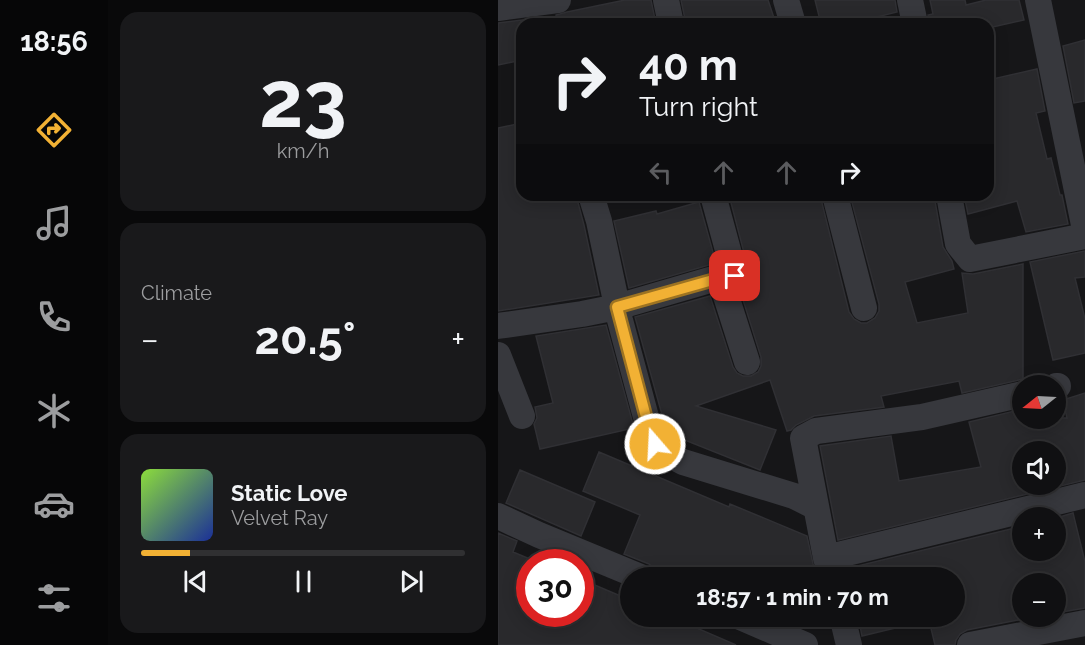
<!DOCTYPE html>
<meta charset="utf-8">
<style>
body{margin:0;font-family:Raleway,sans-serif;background:#19191b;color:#f1f3f6;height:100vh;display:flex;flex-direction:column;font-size:22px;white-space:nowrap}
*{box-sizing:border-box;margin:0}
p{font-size:20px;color:#9c9d9f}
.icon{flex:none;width:33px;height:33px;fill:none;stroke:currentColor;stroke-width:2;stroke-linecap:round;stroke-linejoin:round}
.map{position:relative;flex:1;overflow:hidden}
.panel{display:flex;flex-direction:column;gap:12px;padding:12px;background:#09090a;width:390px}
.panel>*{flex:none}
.top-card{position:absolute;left:18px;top:18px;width:478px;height:183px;border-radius:18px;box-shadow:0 3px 15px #0003,0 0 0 2px #303032;background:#101012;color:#f1f3f6;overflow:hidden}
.needle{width:39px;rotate:252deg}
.tools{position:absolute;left:514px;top:375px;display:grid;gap:12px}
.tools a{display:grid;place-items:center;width:54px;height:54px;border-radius:50%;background:#101012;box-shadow:0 3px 15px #0003,0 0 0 2px #303032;font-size:30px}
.speed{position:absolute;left:18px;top:549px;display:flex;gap:12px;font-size:30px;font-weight:700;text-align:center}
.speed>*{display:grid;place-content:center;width:78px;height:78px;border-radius:50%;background:#101012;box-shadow:0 3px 15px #0003,0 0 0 2px #303032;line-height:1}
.speed .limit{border:9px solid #d22;background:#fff;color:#111}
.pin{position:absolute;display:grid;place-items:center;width:51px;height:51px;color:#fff;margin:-26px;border-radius:12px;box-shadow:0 3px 9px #0006}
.me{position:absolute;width:66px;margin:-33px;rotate:341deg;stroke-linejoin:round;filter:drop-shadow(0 0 4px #0008)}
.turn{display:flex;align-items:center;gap:21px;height:126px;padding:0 24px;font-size:27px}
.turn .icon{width:78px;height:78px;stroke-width:2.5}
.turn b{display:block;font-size:42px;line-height:51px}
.lanes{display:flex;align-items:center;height:57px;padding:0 24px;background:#0003;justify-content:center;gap:30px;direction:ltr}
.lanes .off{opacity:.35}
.big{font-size:45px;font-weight:700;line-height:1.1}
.panel .card{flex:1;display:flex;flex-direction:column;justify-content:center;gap:9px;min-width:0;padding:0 21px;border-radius:18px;background:#19191b}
.panel .dial{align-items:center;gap:0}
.dial b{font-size:78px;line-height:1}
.song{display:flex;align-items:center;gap:18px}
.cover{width:72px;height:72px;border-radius:9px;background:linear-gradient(135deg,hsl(90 70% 55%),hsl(230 70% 35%))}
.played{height:6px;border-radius:3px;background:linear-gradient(90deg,#f2b134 15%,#303032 15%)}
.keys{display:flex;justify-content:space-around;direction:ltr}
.heat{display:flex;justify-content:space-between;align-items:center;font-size:33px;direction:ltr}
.trip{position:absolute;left:122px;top:567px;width:345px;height:60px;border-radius:30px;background:#101012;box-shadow:0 3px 15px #0003,0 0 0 2px #303032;font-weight:700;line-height:60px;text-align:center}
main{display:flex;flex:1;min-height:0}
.tabs{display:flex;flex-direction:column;width:108px;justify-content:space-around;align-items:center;background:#060607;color:#9c9d9f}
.tabs .icon{width:42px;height:42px}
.tabs .current{color:#f2b134}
.tabs b{font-size:27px;color:#f1f3f6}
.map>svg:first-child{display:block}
.building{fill:#29292c;stroke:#303034;stroke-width:1.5;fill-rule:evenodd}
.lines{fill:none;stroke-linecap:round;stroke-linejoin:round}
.street{stroke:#37383d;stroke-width:26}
.route-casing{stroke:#9d7322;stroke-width:15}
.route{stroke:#f2b134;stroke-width:10}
</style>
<main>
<nav class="tabs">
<b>18:56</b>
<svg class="icon current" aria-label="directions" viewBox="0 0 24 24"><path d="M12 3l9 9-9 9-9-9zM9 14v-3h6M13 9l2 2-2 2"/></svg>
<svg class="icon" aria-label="music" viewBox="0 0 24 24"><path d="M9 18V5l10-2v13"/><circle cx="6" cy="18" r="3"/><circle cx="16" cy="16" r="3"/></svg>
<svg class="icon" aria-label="phone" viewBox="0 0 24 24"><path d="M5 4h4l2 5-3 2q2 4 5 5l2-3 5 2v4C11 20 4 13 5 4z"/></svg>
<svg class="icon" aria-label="climate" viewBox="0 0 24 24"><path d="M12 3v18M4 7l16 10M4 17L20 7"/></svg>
<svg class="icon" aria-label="car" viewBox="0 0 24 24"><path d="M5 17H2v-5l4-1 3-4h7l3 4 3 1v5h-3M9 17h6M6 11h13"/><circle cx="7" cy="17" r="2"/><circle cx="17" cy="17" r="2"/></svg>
<svg class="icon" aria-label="filters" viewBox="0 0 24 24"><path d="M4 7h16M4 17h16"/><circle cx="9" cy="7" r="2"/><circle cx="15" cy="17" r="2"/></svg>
</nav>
<section class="panel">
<div class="card dial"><b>23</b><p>km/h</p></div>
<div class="card"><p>Climate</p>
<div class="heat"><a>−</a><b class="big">20.5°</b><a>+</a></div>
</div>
<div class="card">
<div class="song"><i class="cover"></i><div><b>Static Love</b><p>Velvet Ray</p></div></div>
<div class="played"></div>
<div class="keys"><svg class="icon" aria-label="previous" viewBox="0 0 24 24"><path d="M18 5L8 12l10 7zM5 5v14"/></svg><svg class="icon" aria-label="pause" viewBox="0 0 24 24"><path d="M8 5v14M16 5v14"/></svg><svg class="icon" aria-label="next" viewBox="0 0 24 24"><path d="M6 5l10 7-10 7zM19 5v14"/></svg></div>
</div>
</section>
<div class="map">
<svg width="587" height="645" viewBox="0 0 587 645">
<rect width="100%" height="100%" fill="#161618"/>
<!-- building -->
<path class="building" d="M 127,0 L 153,0 L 158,24 L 59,24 L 58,15 L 69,12 Z
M 183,0 L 270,0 L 278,24 L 188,24 Z
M 317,0 L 397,0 L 399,12 L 351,24 L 323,24 Z
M 432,0 L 467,0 L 468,5 L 488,0 L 521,0 L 526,20 L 490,28 L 490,24 L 432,24 L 430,15 L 435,14 Z
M 24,20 L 24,60 L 0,65 L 0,23 Z
M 587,40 L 587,101 L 576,103 L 565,46 Z
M 539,69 L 547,111 L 538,113 L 549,159 L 553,158 L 562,195 L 564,195 L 570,224 L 528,232 L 519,201 L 470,214 L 466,195 L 490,195 L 490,80 Z
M 24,123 L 24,195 L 78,195 L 86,225 L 101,295 L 0,311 L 0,128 Z
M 231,195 L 322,195 L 351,312 L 356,319 L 363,323 L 369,323 L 377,318 L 381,311 L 381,304 L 352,195 L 436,195 L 445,247 L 454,261 L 456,269 L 407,282 L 419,323 L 470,313 L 464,273 L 475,274 L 525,264 L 525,379 L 464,393 L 461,381 L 383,396 L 386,407 L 316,416 L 298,425 L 293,430 L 289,431 L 272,380 L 198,406 L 278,430 L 262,470 L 169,433 L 137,317 L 212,296 L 235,367 L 239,373 L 245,376 L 253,376 L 260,372 L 263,366 L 263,357 L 242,290 L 247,287 L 251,281 L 251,272 Z
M 201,202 L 218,263 L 131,288 L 116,221 L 158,211 L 159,214 Z
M 587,251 L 587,277 L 577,278 L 587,319 L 587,353 L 555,360 L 532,262 Z
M 108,325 L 136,428 L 42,449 L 36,424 L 39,418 L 37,407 L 55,403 L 38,336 Z
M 587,393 L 587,480 L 340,540 L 322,446 L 393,436 L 401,481 L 483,467 L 471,422 L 525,409 L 525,418 L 569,418 L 565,400 ZM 525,452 L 558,452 L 558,484 L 525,484 Z
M 101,452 L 231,507 L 232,504 L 309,536 L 317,573 L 315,578 L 160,577 L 157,569 L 151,564 L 126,554 L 142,515 L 85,491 Z
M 22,470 L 97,502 L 83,536 L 8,503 Z
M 575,513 L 587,562 L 587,608 L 558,613 L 558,584 L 525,584 L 525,616 L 541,616 L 469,630 L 462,634 L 458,640 L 457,645 L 437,645 L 430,616 L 456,616 L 456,578 L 349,578 L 347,569 L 525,526 L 525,550 L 558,550 L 558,518 Z
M 0,533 L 19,541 L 15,552 L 32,559 L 32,614 L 82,614 L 82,581 L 91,585 L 92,583 L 132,600 L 132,616 L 171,616 L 238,645 L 0,645 Z
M 360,616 L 413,616 L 414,624 L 364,636 Z"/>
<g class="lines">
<!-- street -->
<path class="street" d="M 168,0 L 173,24
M 288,0 L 295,24
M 412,0 L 417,24
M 540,0 L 587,230
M 0,8 L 60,0
M 93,195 L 101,221 L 122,320 L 148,417 L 157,444 L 162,450 L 185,462 L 296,496 L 318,507
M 337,195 L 366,308
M 451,195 L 460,244 L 472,259 L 587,236
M 222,277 L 249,362
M 0,326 L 84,314 L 119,307 L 222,277 L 237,276 L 215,195
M 0,355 L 24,416
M 558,386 L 560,386
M 0,516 L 41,535 L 145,578
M 328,558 L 587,495
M 334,578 L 328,558 L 305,438 L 318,431 L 424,417 L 525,394
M 240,616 L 307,645
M 344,616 L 351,645
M 472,645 L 587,623"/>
</g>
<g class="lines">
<defs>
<path id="route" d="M 157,444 L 148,417 L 119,307 L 222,278 L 237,276"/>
</defs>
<!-- route casing -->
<use href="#route" class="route-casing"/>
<!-- route -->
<use href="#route" class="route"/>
</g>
</svg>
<div class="tools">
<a><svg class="needle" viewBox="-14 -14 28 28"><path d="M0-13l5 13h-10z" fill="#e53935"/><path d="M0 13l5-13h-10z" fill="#9c9d9f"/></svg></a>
<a><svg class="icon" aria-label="sound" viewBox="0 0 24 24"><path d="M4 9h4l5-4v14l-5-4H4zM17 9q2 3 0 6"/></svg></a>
<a>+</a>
<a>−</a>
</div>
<div class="speed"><div class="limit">30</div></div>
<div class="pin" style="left:237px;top:276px;background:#d93025"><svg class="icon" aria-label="arrive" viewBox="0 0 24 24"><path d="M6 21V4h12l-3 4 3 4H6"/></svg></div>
<svg class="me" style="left:157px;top:444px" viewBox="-20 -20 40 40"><circle r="17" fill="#f2b134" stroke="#fff" stroke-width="3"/><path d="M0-11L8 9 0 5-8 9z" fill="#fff"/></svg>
<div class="trip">18:57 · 1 min · 70 m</div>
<div class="top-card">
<div class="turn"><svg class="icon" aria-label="right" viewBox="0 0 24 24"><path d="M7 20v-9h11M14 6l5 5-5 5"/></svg><div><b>40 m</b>Turn right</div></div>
<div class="lanes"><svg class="icon off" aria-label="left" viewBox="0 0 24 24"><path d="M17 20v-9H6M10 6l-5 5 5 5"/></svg><svg class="icon off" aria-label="ahead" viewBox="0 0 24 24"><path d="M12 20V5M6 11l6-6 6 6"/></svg><svg class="icon off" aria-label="ahead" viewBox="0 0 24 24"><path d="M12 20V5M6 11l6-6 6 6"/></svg><svg class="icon" aria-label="right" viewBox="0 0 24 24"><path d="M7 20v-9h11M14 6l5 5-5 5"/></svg></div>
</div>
</div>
</main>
